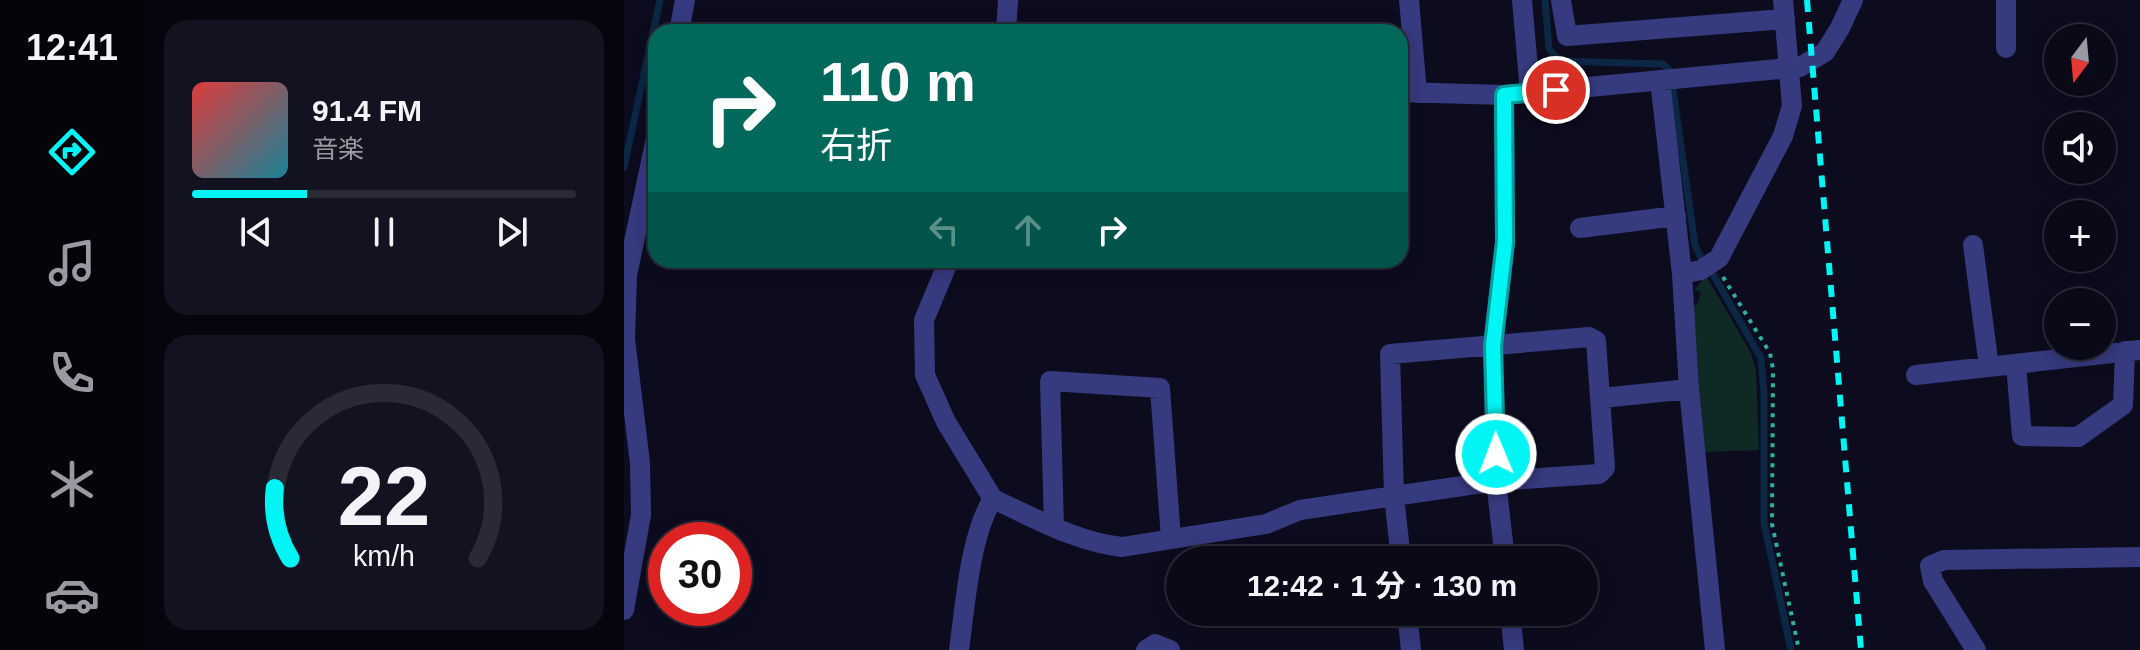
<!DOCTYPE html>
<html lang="ja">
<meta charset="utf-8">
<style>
body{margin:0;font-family:Helvetica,"Noto Sans JP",sans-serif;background:#131220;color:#f1f3f6;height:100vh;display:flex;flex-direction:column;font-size:30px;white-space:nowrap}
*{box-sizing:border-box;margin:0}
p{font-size:26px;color:#999aa1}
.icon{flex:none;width:44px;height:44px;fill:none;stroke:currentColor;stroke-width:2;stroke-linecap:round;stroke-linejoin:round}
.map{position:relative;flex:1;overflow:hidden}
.details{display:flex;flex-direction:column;gap:20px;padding:20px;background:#06050d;width:480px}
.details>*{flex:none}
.guide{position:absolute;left:24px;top:24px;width:760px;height:244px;border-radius:24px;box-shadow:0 4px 20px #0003,0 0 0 2px #2a2a36;background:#00695c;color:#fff;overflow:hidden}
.needle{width:52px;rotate:196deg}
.buttons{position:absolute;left:1420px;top:24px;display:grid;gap:16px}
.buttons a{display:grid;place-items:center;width:72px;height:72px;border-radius:50%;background:#0a0917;box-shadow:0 4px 20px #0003,0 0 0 2px #2a2a36;font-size:40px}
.speed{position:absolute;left:24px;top:522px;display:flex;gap:16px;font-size:40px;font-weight:700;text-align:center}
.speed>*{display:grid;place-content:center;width:104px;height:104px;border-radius:50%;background:#0a0917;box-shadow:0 4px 20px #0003,0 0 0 2px #2a2a36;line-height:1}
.speed .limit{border:12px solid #d22;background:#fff;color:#111}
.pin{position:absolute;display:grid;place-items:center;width:68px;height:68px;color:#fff;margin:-34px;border:4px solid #fff;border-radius:50%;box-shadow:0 2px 8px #0007}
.me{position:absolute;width:88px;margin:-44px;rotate:359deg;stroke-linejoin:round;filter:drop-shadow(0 0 6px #0008)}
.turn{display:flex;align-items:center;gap:28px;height:168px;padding:0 40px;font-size:36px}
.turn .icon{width:104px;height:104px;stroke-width:2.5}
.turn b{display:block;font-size:56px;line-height:68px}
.lanes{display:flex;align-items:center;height:76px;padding:0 40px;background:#0003;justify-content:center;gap:40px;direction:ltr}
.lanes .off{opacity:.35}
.details .widget{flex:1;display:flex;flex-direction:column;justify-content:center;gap:12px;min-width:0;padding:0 28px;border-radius:24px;background:#131220}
.details .dial{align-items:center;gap:0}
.dial svg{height:208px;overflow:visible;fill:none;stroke:#2a2a36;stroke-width:7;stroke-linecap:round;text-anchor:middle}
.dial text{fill:#f1f3f6;stroke:none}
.song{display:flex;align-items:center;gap:24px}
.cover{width:96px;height:96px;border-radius:12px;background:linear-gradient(135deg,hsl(0 70% 55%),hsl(190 70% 35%))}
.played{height:8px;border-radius:4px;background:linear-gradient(90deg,#00f5f4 30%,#2a2a36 30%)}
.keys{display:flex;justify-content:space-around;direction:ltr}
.trip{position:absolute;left:542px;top:546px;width:432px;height:80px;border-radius:40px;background:#0a0917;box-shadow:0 4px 20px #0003,0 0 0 2px #2a2a36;font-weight:700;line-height:80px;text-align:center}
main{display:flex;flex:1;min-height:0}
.tabs{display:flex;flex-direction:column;width:144px;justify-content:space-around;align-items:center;background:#040409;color:#999aa1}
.tabs .icon{width:56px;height:56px}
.tabs .on{color:#00f5f4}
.tabs b{font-size:36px;color:#f1f3f6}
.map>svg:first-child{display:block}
.green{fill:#0f2925}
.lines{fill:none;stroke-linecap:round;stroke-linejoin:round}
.stream{stroke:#0b2744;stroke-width:7}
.path{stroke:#2bb29c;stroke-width:4;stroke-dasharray:4 6;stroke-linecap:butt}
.minor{stroke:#363a7f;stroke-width:20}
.rail{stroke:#00f5f4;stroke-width:6;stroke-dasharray:12 10;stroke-linecap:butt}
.route-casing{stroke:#009f9f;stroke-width:20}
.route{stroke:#00f5f4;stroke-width:14}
</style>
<main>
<nav class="tabs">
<b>12:41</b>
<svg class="icon on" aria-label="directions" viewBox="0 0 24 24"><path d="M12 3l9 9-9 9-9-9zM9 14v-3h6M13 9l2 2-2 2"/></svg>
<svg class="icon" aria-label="music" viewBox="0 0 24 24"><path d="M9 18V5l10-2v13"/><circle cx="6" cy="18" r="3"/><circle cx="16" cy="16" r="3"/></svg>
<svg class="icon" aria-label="phone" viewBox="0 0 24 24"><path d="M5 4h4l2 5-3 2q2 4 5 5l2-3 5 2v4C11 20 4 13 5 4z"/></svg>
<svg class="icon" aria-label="climate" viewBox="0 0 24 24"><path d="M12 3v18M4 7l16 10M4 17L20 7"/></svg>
<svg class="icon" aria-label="car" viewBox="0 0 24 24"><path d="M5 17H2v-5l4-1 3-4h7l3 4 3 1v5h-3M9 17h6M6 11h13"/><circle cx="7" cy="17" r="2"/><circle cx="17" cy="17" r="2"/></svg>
</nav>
<section class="details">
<div class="widget">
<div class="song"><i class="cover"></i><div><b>91.4 FM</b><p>音楽</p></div></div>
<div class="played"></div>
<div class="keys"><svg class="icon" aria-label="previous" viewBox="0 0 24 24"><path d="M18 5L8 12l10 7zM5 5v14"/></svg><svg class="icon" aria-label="pause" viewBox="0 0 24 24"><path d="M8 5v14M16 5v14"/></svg><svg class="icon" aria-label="next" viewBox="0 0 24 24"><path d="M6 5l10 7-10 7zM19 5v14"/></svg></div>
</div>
<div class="widget dial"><svg viewBox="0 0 100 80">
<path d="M14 69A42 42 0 1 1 86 69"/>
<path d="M14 69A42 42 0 0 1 8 42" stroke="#00f5f4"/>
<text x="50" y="56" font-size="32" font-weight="700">22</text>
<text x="50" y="72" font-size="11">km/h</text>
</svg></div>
</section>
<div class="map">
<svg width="1516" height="650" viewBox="0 0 1516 650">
<rect width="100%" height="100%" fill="#0d0c1f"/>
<!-- green -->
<path class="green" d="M 1082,276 L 1127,353 L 1132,371 L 1135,450 L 1079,452 L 1068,305 L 1073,305 L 1077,292 L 1070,290 Z"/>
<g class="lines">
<!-- stream -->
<path class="stream" d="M 921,0 L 925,49 L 936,61 L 1039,64 L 1046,71
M 1049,90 L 1071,245 L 1078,260
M 0,167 L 36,0
M 1090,276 L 1137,358 L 1140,392 L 1140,523 L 1167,650"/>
<!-- path -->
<path class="path" d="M 1099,277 L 1146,353 L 1149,369 L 1148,524 L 1175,650"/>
<!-- minor -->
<path class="minor" d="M 785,0 L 793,93
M 898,0 L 906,92
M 937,0 L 943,36 L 1161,19
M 1382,0 L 1382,48
M 55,32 L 61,0
M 382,32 L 384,0
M 1036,80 L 1058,274 L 1065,389 L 1091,650
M 776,92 L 880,95 L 1176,67 L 1201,52 L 1216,28 L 1229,0
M 880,95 L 881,242 L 869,346 L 872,481 L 881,560
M 956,228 L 1052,216
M 1349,245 L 1365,367
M 325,260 L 300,320 L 301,375 L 322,422 L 369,499 C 346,534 341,607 335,650
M 1058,274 L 1077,270 L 1095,258 L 1159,136 L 1168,106 L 1159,0
M 1392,364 L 1398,436 L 1454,437 L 1499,405 L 1501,351
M 1292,375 L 1516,350
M 978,398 L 1065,389
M 369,499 C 411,518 452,542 498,547 L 642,524 L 676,510 L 872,481 L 975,474 L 981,468 L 972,341 L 965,337 L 766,354 L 770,496 L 777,560
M 430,527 L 426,381 L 536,388 L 547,539
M 0,610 L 17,515 L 16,463 L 1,339 L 3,275 L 32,138
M 783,612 L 787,650
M 886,612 L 890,650
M 522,650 L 531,644 L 546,650
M 1352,650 L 1309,581 L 1306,566 L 1320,560 L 1516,557"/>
<!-- rail -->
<path class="rail" d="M 1183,0 L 1237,650"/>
</g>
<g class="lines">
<defs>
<path id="route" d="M 872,454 L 869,346 L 881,242 L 880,95 L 932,90"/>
</defs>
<!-- route casing -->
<use href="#route" class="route-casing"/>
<!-- route -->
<use href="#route" class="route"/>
</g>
</svg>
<div class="buttons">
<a><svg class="needle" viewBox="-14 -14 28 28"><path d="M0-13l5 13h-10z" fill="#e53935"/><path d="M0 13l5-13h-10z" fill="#999aa1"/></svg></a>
<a><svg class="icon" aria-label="sound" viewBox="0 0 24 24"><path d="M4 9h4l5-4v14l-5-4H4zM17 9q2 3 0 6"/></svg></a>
<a>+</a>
<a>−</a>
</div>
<div class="speed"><div class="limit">30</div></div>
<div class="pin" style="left:932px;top:90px;background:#d93025"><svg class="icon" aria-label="arrive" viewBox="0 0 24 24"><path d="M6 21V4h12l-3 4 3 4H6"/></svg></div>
<svg class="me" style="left:872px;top:454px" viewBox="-20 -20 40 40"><circle r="17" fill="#00f5f4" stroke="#fff" stroke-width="3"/><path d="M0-11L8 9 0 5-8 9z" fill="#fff"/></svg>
<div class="trip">12:42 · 1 分 · 130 m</div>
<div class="guide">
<div class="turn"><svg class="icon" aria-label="right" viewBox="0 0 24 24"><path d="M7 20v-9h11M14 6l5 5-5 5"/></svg><div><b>110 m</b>右折</div></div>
<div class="lanes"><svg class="icon off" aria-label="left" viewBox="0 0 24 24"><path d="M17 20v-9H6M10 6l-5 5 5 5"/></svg><svg class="icon off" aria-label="ahead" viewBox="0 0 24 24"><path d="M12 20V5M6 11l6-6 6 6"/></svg><svg class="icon" aria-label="right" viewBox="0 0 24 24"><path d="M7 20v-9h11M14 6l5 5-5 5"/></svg></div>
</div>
</div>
</main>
